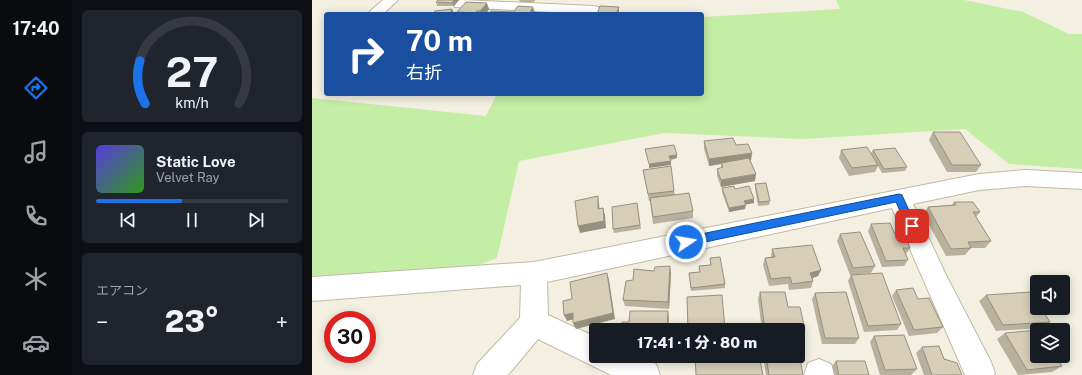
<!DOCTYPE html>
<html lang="ja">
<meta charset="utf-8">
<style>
body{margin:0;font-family:"Public Sans","Noto Sans JP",sans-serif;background:#20242c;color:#f1f3f6;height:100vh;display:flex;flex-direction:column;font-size:15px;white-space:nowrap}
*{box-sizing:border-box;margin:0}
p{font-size:13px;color:#9ea1a6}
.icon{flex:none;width:22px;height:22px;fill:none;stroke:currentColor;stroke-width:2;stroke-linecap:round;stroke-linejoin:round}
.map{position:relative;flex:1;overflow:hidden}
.drawer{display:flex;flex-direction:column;gap:10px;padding:10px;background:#0d0f14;width:240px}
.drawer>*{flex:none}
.guide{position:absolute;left:12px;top:12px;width:380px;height:84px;border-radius:4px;box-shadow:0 2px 10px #0003;background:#1a4fa0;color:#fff;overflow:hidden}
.tools{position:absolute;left:718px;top:275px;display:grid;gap:8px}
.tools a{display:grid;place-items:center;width:40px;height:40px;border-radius:4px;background:#171b24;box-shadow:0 2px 10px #0003;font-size:20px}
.speed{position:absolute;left:12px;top:311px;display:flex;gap:8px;font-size:20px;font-weight:700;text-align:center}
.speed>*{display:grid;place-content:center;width:52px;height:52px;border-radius:50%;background:#171b24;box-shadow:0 2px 10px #0003;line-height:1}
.speed .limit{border:6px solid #d22;background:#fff;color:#111}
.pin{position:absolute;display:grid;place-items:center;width:34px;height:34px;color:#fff;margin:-17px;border-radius:8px;box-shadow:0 2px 6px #0006}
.me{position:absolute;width:44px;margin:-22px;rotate:78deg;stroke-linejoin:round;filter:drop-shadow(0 0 3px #0008)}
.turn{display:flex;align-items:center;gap:14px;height:84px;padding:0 16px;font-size:18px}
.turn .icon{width:52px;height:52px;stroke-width:2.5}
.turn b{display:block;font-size:28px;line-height:34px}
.big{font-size:30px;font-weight:800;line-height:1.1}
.drawer .widget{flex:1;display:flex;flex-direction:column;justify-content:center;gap:6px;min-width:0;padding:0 14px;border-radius:6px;background:#20242c}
.drawer .dial{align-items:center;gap:0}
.dial svg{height:104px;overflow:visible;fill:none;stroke:#363941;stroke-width:7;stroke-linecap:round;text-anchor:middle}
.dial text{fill:#f1f3f6;stroke:none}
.song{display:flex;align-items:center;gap:12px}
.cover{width:48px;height:48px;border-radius:6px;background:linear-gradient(135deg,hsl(250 70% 55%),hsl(110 70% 35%))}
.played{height:4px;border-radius:2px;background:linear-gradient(90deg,#1a73e8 45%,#363941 45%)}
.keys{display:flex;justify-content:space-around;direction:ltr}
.heat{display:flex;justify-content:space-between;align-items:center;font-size:22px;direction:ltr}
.trip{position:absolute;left:277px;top:323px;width:216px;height:40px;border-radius:4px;background:#171b24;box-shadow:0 2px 10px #0003;font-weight:800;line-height:40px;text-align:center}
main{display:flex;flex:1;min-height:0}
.menu{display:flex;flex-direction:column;width:72px;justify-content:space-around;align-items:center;background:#090b0e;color:#9ea1a6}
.menu .icon{width:28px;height:28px}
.menu .selected{color:#1a73e8}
.menu b{font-size:18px;color:#f1f3f6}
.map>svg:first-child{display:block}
.green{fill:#c4eda5}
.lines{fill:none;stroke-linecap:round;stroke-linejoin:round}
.minor-casing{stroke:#c0baa4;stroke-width:2}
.minor{fill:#fff;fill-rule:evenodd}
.wall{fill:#b8b19d}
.shaded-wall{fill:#96907f}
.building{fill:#d6ceb6;stroke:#96907f}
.route{fill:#1a73e8;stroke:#114b97}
</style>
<main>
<nav class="menu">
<b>17:40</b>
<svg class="icon selected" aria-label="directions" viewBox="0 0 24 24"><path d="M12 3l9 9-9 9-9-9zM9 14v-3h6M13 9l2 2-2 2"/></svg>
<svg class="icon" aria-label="music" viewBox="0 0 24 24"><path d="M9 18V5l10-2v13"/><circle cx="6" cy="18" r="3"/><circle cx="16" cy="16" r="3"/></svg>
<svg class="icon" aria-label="phone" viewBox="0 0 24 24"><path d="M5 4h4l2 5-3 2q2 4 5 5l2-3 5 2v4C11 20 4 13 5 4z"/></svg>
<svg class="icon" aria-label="climate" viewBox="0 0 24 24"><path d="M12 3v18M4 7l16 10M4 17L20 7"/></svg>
<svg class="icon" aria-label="car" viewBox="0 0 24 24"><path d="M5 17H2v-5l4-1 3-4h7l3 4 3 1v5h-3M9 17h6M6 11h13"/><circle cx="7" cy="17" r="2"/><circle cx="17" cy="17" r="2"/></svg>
</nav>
<section class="drawer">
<div class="widget dial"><svg viewBox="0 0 100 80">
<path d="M14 69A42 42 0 1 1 86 69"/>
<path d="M14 69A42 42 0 0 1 10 36" stroke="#1a73e8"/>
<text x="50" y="56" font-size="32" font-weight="700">27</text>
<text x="50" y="72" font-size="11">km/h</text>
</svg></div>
<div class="widget">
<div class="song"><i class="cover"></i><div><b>Static Love</b><p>Velvet Ray</p></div></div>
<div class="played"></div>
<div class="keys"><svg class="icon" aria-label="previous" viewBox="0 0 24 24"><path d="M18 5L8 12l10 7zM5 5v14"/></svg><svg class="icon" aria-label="pause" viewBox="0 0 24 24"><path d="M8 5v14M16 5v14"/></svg><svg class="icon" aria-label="next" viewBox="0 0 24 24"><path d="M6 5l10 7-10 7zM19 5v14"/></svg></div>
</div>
<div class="widget"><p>エアコン</p>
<div class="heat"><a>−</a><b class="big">23°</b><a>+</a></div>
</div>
</section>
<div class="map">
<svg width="770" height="375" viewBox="0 0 770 375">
<rect width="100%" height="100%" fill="#f3f0e2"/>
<!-- green -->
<path class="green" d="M 524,0 L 652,0 L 711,12 L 757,34 L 770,34 L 770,169 L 697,164 L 653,129 L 491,139 L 352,133 L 207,161 L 185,258 L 153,270 L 0,280 L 0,98 L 174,116 L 185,94 L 390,94 L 390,17 L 528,9 Z"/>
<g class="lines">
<defs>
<path id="minor" d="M 71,0 L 86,0 L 71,14 L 55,14 Z
M 150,0 L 281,6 L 286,7 L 288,10 L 286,13 L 277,14 L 143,7 L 141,4 L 143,1 Z
M 714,170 L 770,173 L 770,189 L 714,186 L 667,190 L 601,204 L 634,275 L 679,362 L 683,373 L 682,375 L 653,375 L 580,208 L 235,282 L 236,315 L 284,337 L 284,356 L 326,356 L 344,364 L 348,375 L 299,375 L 226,339 L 196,375 L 161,375 L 165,364 L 208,318 L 209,285 L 0,301 L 0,277 L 222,262 L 667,174 Z
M 507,359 L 519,364 L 523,375 L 492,375 L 496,363 Z"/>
</defs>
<!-- minor casing -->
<use href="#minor" class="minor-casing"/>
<!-- minor -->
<use href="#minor" class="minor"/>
</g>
<!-- wall -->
<path class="wall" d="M 126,0 L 147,0 L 142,6 L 125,6 L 124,2 Z
M 207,0 L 223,0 L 222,2 L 208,2 Z
M 177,9 L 174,14 L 146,14 L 145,12 Z
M 621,132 L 669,165 L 664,172 L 635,172 L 617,140 Z
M 392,141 L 424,145 L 440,153 L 439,160 L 438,160 L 443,181 L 409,187 L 405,176 L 405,169 L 409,168 L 409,164 L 397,166 L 392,149 Z
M 529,150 L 559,153 L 561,150 L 595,167 L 593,171 L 570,173 L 566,166 L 563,172 L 537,176 L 527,158 Z
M 331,170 L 362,191 L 363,195 L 381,211 L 381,218 L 341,224 L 338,201 L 337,201 Z
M 443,184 L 458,201 L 457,205 L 446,206 L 443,188 Z
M 410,188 L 423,189 L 442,203 L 433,204 L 433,209 L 417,212 L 410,192 Z
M 642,202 L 668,212 L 664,217 L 679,241 L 673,248 L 659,248 L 653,255 L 634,256 L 611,214 L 616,207 L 640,205 Z
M 325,203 L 329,229 L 302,233 L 301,229 Z
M 559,224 L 598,248 L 594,254 L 596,260 L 592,266 L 570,267 L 556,231 Z
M 528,234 L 563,266 L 559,273 L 538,275 L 525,241 Z
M 460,249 L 509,270 L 506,276 L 500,278 L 501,281 L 499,288 L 477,290 L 476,284 L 457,286 L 451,265 L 453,258 L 459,257 L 459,256 Z
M 398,258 L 413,284 L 413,288 L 379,291 L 377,273 L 388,272 L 387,266 L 398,265 Z
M 342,271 L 359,273 L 357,309 L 313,306 L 311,300 L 321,280 Z
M 539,275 L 589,324 L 585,330 L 552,332 L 536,281 Z
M 584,290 L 606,299 L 631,327 L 625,333 L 597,336 L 580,296 Z
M 448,292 L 476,307 L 493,330 L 491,336 L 486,336 L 486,330 L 450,330 L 446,299 Z
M 503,293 L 547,338 L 543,344 L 510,344 L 500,299 Z
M 674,295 L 738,322 L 730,328 L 684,331 L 667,301 Z
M 693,333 L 750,366 L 740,372 L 706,375 L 685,339 Z
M 562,336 L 605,369 L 599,375 L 568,375 L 558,342 Z
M 610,347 L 632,359 L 650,375 L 612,375 L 604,353 Z
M 453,356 L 486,356 L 491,375 L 454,375 L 452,361 Z
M 524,361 L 557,375 L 522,375 L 520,366 Z"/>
<!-- shaded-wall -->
<path class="shaded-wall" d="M 142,0 L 147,0 L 142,6 L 140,3 Z
M 175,3 L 177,9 L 174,14 L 169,14 L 168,11 Z
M 221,7 L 223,13 L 223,14 L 217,14 Z
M 307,7 L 307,11 L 306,14 L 304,14 Z
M 140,9 L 142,13 L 141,14 L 138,14 Z
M 440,153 L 439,160 L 410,164 L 409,163 L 409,164 L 397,166 L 397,159 Z
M 365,155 L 365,158 L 358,160 L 357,156 Z
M 359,161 L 359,165 L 337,168 L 337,164 Z
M 444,174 L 443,181 L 409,187 L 409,180 Z
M 286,196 L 287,203 L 288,216 L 286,209 Z
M 442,199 L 442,203 L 431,205 L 432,201 Z
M 434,205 L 433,209 L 417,212 L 417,208 Z
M 291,208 L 293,215 L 294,228 L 268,233 L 266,226 Z
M 358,266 L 359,273 L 357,309 L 356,302 Z
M 509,270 L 506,276 L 496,280 L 498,273 Z
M 295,273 L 297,280 L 303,319 L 264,329 L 261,323 Z
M 356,311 L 357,318 L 356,330 L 355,330 Z
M 261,313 L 263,319 L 255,321 L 252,315 Z"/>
<!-- building -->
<path class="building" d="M 126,0 L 142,0 L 140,3 L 124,2 Z
M 154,2 L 175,3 L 168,11 L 165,11 L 163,13 L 145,12 Z
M 206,6 L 221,7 L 217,14 L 220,14 L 200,14 Z
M 288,6 L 307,7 L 304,14 L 285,14 Z
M 140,9 L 138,14 L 121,14 L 123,11 Z
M 179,11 L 201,12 L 199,14 L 177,14 Z
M 621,132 L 648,132 L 669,165 L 640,165 Z
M 421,138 L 424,145 L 436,144 L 440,153 L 397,159 L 392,141 Z
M 362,145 L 365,155 L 357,156 L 359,161 L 337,164 L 333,149 Z
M 555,147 L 566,165 L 540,168 L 529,150 Z
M 583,148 L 595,167 L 572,169 L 561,150 Z
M 437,158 L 444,174 L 409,180 L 405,169 L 411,167 L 409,163 Z
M 359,166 L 362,191 L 336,194 L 331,170 Z
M 454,183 L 458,201 L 447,202 L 443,184 Z
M 422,186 L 423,189 L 437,186 L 442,199 L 432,201 L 434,205 L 417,208 L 410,188 Z
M 377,193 L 381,211 L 341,217 L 338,198 Z
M 286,196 L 286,209 L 291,208 L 292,221 L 266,226 L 263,201 Z
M 642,202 L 661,202 L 668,212 L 661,212 L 679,241 L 656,242 L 659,248 L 639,249 L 616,207 L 644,205 Z
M 325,203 L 328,225 L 301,229 L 300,207 Z
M 578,223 L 583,234 L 592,234 L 598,248 L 591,248 L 596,260 L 574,261 L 559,224 Z
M 548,232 L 563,266 L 541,268 L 528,234 Z
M 500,245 L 509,270 L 498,273 L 501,281 L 480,284 L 478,277 L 459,279 L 453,258 L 463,257 L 460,249 Z
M 408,257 L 413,284 L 379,288 L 377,273 L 388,272 L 387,266 L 399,265 L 398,258 Z
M 358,266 L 356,302 L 311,300 L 314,281 L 321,280 L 322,269 L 342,271 L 343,267 Z
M 295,273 L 301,313 L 261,323 L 261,313 L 252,315 L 251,301 L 260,299 L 258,282 Z
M 570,273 L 589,324 L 556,326 L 539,275 Z
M 601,288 L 606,299 L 617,298 L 631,327 L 602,330 L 584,290 Z
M 448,292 L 473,292 L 476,307 L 488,307 L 493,330 L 453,330 Z
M 534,292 L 547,338 L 513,338 L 503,293 Z
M 719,292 L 725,302 L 725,308 L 729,308 L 738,322 L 691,325 L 674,295 Z
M 410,295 L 413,330 L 376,330 L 375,297 Z
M 318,311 L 356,311 L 355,330 L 310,330 L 310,322 L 317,322 Z
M 725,330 L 725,356 L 743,356 L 750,366 L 715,370 L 693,333 L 726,330 Z
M 592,335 L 605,369 L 573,370 L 562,336 Z
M 627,346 L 632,359 L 645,363 L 650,375 L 620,375 L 610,347 Z
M 486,353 L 487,353 L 491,375 L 457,375 L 454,356 L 486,356 Z
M 383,356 L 447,356 L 451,375 L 384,375 Z
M 524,361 L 553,361 L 557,375 L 527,375 Z"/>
<!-- route -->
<path class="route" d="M 587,194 L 590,195 L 604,226 L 603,229 L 596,229 L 584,202 L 374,246 L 370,244 L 369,242 L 370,239 L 374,237 Z"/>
</svg>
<div class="tools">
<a><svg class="icon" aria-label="sound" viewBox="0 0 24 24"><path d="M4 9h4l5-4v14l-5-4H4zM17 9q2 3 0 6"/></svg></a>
<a><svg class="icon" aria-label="layers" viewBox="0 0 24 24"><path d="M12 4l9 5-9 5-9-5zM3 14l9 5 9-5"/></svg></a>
</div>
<div class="speed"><div class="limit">30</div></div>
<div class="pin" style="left:600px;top:226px;background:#d93025"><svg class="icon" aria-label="arrive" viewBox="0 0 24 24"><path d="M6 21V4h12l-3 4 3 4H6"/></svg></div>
<svg class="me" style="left:374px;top:242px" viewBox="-20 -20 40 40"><circle r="17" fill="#1a73e8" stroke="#fff" stroke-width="3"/><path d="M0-11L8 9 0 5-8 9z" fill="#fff"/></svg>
<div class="trip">17:41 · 1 分 · 80 m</div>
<div class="guide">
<div class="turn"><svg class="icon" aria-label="right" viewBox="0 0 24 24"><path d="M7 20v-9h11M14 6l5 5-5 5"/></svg><div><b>70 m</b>右折</div></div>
</div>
</div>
</main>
